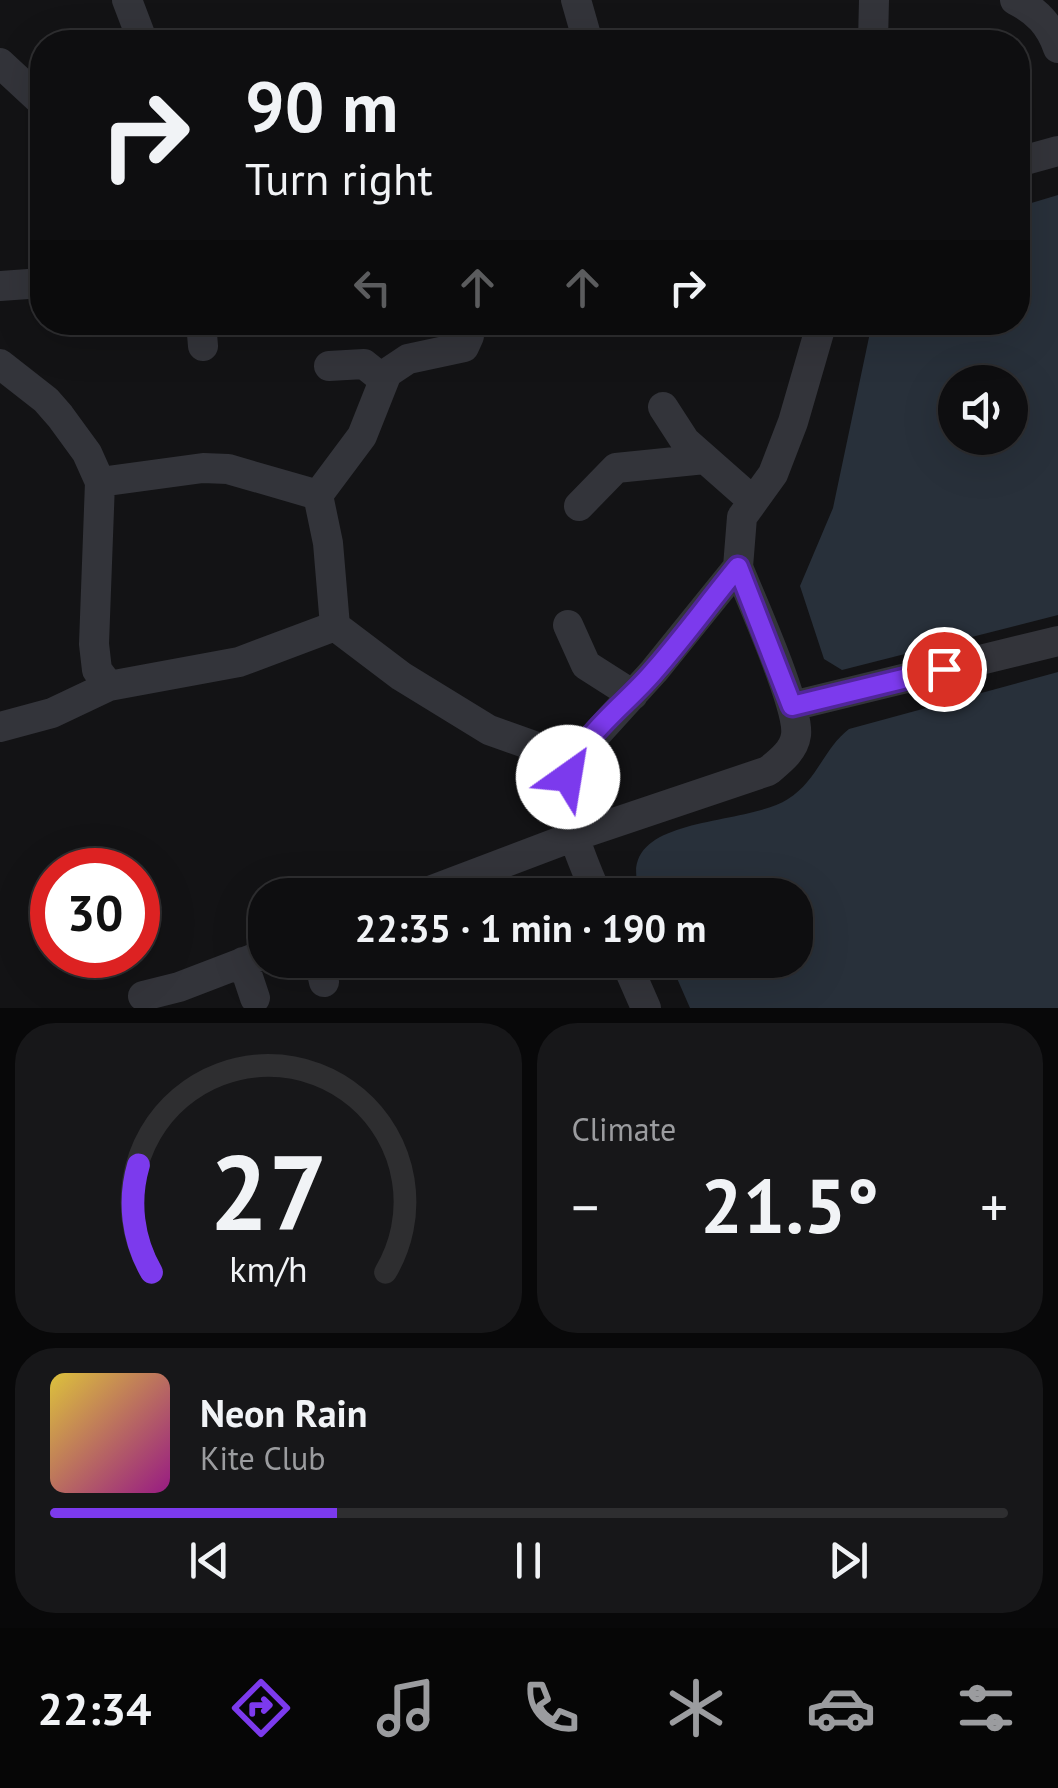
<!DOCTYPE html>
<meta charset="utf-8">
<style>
body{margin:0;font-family:"PT Sans",sans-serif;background:#171719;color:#f1f3f6;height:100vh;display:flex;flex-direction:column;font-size:38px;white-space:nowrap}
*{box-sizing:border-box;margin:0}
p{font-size:32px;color:#9b9c9f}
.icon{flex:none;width:55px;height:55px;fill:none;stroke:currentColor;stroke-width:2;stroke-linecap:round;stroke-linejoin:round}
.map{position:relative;height:1008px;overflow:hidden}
.drawer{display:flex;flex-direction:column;gap:15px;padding:15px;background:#080809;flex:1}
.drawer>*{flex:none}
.hud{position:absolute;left:30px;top:30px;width:1000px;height:305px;border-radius:40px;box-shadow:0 10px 40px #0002,0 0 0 2px #2e2e30;background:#0e0e10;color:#f1f3f6;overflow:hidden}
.controls{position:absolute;left:938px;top:365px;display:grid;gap:20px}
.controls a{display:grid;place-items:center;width:90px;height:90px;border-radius:50%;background:#0e0e10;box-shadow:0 10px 40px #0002,0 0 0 2px #2e2e30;font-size:50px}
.speed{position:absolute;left:30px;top:848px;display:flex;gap:20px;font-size:50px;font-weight:700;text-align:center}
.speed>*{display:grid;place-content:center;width:130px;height:130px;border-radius:50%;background:#0e0e10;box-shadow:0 10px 40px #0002,0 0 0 2px #2e2e30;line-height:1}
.speed .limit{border:15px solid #d22;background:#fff;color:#111}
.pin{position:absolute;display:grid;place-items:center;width:85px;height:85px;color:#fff;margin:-42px;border:5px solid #fff;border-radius:50%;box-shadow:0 2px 10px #0007}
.me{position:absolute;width:110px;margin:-55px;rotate:32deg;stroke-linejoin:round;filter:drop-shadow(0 0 8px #0008)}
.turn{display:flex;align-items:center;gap:35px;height:210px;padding:0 50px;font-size:45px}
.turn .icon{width:130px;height:130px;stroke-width:2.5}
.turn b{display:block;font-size:70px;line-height:85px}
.lanes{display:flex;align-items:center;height:95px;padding:0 50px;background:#0003;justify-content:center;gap:50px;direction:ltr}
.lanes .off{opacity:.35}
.big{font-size:75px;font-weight:700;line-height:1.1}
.drawer .card{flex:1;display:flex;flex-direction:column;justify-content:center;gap:15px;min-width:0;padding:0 35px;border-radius:40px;background:#171719}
.drawer .dial{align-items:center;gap:0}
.dial svg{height:260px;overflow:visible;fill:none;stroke:#2e2e30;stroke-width:7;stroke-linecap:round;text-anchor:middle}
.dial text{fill:#f1f3f6;stroke:none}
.song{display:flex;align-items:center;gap:30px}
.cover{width:120px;height:120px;border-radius:15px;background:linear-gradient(135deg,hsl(50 70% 55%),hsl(310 70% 35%))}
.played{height:10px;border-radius:5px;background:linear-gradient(90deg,#7c3aed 30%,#2e2e30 30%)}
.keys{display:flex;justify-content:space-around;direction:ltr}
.heat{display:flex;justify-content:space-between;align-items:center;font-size:55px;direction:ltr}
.drawer .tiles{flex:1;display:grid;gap:15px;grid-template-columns:1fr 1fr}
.card:last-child{grid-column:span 2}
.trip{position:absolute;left:248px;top:878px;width:565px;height:100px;border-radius:40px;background:#0e0e10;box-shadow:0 10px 40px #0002,0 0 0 2px #2e2e30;font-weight:700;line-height:100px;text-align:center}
.tabs{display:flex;height:160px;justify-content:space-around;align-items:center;background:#060606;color:#9b9c9f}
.tabs .icon{width:70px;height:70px}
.tabs .on{color:#7c3aed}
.tabs b{font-size:45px;color:#f1f3f6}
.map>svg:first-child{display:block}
.water{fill:#28303a;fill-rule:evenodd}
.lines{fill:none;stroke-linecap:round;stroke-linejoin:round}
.minor{stroke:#33343a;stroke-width:30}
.route-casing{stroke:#51269a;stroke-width:25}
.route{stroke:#7c3aed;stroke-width:18}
</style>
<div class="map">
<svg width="1058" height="1008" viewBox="0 0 1058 1008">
<rect width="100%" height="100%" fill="#131315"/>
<!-- water -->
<path class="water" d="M 1058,195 L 1058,615 L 842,670 L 824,659 L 800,586 L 833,508 L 872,323 L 1018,322 L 1018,207 ZM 955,382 L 1010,382 L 1010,438 L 955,438 Z
M 1058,672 L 1058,1008 L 690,1008 L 669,960 L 795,960 L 795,895 L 641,895 C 609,813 743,828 788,799 C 817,781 824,748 849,729 Z"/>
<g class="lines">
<!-- minor -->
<path class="minor" d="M 127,0 L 143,42
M 576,0 L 588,42
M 1015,0 C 1037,11 1050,25 1058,48
M 873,42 L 874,0
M 0,63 L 42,102
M 1018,162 L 1058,151
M 0,286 L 42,283
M 201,322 L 203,346
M 467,322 L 469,336 L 464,347 L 408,359 L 387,373 L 362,436 L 318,495 L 328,543 L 335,626 L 401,676 L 489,730 L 573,760
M 0,364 L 46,400 L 60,416 L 87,453 L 100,482 L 94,644 L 97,670 L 109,686
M 329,366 L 364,364 L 384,380
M 663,407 L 685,441 L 753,501
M 100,482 L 203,468 L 228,469 L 318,495
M 579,506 L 616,468 L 705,459
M 568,625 L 586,665 L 633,695
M 792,706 L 1058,641
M 0,727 L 52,713 L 109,686 L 239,662 L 335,626
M 419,895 L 572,837 L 768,771 C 779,762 794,751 796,735 C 800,707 751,600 738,567
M 597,895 C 578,850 558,809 573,760 L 654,671 L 738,567 L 742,517 L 773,474 L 793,422 L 822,322
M 319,960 L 324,982
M 625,960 L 646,1008
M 243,962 L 255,998
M 143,996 L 179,987 L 265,954"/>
</g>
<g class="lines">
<defs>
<path id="route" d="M 568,777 C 581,734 627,704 655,670 C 684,637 710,601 738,567 L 792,706 L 944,669"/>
</defs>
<!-- route casing -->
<use href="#route" class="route-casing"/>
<!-- route -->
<use href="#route" class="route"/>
</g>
</svg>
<div class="controls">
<a><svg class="icon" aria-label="sound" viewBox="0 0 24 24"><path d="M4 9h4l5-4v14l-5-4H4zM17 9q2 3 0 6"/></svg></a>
</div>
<div class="speed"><div class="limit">30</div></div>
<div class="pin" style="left:944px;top:669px;background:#d93025"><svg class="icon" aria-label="arrive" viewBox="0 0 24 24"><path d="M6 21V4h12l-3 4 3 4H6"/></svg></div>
<svg class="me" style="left:568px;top:777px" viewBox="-20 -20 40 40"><circle r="19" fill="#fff"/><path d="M0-13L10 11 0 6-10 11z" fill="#7c3aed"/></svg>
<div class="trip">22:35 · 1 min · 190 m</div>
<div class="hud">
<div class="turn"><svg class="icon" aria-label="right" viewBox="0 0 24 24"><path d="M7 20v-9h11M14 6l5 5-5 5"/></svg><div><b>90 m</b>Turn right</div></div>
<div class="lanes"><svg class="icon off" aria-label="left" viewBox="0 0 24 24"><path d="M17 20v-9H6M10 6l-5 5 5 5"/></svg><svg class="icon off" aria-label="ahead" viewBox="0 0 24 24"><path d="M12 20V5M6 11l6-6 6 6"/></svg><svg class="icon off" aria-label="ahead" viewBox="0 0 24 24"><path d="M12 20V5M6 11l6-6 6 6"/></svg><svg class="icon" aria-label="right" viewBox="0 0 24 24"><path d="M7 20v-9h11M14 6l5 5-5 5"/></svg></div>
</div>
</div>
<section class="drawer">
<div class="tiles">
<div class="card dial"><svg viewBox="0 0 100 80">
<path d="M14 69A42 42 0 1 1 86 69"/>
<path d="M14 69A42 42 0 0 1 10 36" stroke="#7c3aed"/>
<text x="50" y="56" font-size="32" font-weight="700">27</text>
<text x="50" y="72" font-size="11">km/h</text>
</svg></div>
<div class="card"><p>Climate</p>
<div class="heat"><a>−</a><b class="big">21.5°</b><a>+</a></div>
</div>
<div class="card">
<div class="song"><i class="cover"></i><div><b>Neon Rain</b><p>Kite Club</p></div></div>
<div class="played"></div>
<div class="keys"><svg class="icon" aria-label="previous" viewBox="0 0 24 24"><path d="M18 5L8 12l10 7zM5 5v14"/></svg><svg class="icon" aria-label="pause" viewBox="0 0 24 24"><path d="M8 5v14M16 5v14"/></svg><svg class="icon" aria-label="next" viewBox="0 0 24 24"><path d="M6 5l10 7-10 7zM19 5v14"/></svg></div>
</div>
</div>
</section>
<nav class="tabs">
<b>22:34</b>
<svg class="icon on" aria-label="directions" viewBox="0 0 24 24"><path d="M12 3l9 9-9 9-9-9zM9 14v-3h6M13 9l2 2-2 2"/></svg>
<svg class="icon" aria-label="music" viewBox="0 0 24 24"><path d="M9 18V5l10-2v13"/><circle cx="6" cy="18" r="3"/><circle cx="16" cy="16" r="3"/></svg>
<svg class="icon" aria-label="phone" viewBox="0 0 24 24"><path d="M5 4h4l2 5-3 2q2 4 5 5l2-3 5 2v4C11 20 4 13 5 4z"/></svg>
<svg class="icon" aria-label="climate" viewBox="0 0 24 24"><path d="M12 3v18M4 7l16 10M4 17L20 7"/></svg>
<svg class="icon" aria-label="car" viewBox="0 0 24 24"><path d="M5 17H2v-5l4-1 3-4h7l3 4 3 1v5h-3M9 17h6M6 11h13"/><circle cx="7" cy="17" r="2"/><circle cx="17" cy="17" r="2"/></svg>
<svg class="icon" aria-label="filters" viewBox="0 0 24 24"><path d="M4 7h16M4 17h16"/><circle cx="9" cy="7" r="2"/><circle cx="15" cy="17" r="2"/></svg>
</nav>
